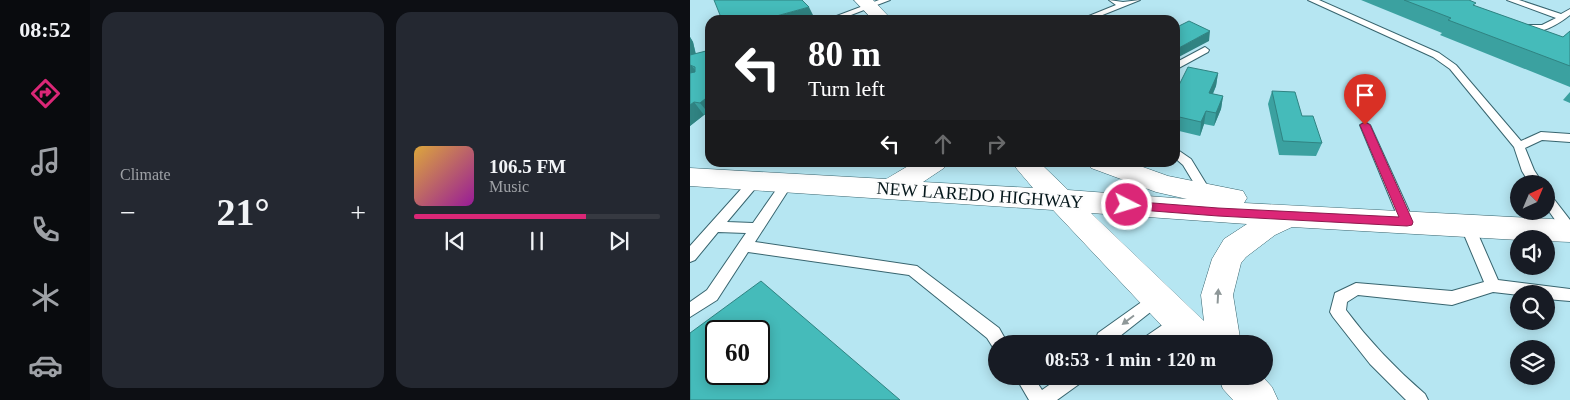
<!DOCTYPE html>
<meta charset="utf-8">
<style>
body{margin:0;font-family:Georgia,serif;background:#242831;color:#f1f3f6;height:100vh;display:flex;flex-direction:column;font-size:19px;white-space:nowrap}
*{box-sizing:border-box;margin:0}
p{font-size:16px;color:#9ea1a6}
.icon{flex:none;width:28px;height:28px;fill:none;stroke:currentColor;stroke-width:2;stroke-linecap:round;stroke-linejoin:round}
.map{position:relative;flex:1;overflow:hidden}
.drawer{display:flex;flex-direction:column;gap:12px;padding:12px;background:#0d0f14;width:600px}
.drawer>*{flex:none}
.top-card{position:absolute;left:15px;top:15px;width:475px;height:152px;border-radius:15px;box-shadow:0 2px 12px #0003;background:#202124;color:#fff;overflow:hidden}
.needle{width:32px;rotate:44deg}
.fabs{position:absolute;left:820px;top:175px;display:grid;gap:10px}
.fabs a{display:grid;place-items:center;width:45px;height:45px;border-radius:50%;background:#171b24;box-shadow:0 2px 12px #0003;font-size:25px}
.speed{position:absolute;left:15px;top:320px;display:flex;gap:10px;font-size:25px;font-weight:700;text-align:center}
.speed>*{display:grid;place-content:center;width:65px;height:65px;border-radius:50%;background:#171b24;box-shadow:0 2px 12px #0003;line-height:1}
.speed .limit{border:2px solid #111;border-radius:8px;background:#fff;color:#111}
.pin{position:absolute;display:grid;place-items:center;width:42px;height:42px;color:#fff;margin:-51px -21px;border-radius:50% 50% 50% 0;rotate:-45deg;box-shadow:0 0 5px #0007}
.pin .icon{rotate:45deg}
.me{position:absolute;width:55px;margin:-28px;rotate:95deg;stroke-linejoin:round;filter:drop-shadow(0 0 4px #0008)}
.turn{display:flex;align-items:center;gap:18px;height:105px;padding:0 20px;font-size:22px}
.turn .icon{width:65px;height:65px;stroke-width:2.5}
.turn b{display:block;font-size:35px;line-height:42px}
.lanes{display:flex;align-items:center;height:48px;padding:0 20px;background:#0003;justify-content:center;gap:25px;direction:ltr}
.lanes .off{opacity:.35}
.big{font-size:38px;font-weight:700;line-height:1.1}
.drawer .widget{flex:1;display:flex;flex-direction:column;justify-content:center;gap:8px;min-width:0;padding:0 18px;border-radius:15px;background:#242831}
.song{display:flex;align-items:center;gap:15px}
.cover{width:60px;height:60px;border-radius:8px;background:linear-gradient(135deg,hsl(40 70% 55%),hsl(300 70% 35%))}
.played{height:5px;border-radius:2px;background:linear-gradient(90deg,#db2777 70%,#363941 70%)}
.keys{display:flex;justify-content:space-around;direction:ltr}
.heat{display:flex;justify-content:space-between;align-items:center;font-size:28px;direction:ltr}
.drawer .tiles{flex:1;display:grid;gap:12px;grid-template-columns:repeat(2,1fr)}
.trip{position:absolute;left:298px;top:335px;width:285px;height:50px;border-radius:25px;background:#171b24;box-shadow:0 2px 12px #0003;font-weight:700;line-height:50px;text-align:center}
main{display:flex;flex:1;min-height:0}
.menu{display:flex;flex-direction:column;width:90px;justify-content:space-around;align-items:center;background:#090b0e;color:#9ea1a6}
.menu .icon{width:35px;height:35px}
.menu .on{color:#db2777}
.menu b{font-size:22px;color:#f1f3f6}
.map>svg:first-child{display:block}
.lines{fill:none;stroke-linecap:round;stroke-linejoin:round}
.service-casing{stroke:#38656f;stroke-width:2}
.primary-casing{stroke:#38656f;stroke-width:1}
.service{fill:#fff;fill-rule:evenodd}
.primary{fill:#fff;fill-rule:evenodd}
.wall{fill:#3ba1a0}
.shaded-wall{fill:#308382}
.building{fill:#45bbba;stroke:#308382;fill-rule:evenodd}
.oneway{fill:#8e9798}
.route{fill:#db2777;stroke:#8e194d}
.labels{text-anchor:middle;stroke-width:5;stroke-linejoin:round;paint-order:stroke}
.street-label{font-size:18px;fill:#05171b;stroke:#fdfdfd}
</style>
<main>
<nav class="menu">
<b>08:52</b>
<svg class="icon on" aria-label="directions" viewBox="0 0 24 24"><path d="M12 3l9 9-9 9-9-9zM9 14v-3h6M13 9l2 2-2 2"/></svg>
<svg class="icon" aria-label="music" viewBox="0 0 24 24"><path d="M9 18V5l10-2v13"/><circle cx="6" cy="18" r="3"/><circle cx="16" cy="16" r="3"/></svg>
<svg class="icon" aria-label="phone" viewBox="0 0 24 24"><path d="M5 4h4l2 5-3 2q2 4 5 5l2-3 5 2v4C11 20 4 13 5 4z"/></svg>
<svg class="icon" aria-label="climate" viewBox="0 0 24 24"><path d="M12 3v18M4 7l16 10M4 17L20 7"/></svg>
<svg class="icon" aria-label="car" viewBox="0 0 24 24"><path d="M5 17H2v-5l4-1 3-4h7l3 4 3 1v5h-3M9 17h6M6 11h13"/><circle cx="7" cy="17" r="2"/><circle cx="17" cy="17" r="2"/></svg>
</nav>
<section class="drawer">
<div class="tiles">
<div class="widget"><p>Climate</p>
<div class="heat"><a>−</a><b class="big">21°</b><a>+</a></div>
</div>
<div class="widget">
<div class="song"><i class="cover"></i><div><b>106.5 FM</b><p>Music</p></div></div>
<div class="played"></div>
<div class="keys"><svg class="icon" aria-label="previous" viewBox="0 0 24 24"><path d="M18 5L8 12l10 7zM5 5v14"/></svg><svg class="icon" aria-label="pause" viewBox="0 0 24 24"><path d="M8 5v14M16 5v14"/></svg><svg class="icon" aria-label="next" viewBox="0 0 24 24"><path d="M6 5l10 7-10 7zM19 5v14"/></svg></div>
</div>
</div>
</section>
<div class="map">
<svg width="880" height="400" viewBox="0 0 880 400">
<rect width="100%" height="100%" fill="#b6e6f2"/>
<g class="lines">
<defs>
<path id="service" d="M 189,0 L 200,0 L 148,20 L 136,20 Z
M 419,0 L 433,2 L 450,0 L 400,20 L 389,20 L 426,5 Z
M 618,0 L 629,0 L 749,53 L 766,65 L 831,141 L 851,132 L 880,134 L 880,142 L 852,140 L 835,148 L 844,170 L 853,184 L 840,184 L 832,171 L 824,147 L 760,69 L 743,57 Z
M 817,0 L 829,0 L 871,14 L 880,9 L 880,15 C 866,26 845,39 828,27 L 829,25 L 852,25 L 866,18 Z
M 515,47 L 519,50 L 518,52 L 485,70 L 485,63 Z
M 675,122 L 680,125 L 724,222 L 722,226 L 712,226 L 710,222 L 670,125 Z
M 485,148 L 501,159 L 523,195 L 521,198 L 513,198 L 493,165 L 485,158 Z
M 65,177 L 71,181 L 69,184 L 37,222 L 63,223 L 93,180 L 101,180 L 103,183 L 65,242 L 227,266 L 309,328 L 318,344 L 306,344 L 306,350 L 304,349 L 297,338 L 219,275 L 58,252 L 27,300 L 0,317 L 0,302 L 17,290 L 56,233 L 28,232 L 5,260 L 0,262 L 0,246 L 61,178 Z
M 856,192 L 860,194 L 880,220 L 880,235 L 875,234 L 856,207 Z
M 777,220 L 782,221 L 784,225 L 808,280 L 880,289 L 880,301 L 856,299 L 856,294 L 829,294 L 829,295 L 803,292 L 762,305 L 668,295 L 657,302 L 656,310 C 679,341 706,369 735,394 L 738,400 L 716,400 L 680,364 L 643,317 L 640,312 L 645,293 L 666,283 L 762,291 L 794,282 L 770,225 L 772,221 Z
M 467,291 L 472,293 L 474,298 L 472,303 L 420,344 L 404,344 L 408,333 Z
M 490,313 L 495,315 L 498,320 L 495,325 L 471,344 L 450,344 L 452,339 Z
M 325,376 L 343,376 L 352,390 L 372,376 L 394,376 L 392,382 L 367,400 L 339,400 Z"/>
<path id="primary" d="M 164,0 L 183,0 L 202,20 L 183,20 Z
M 225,162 L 257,162 L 254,168 L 233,182 L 343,188 L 321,162 L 349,162 L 378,190 L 497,199 L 466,192 L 401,168 L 398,162 L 439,162 L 478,176 L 553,191 L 557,198 L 554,203 L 880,220 L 880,242 L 856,241 L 856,239 L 829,240 L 602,227 L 585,235 L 556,257 L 551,263 L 543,295 L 551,344 L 489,344 L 363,210 L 0,186 L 0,168 L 196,179 ZM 401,213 L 557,224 L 534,239 L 522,259 L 511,295 L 514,321 Z
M 528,376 L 572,376 L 582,387 L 588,400 L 543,400 L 533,389 Z"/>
</defs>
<!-- service casing -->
<use href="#service" class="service-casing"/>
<!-- primary casing -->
<use href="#primary" class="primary-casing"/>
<!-- service -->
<use href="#service" class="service"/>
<!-- primary -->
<use href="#primary" class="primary"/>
</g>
<!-- wall -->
<path class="wall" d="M 671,0 L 779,0 L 785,6 L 873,37 L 880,31 L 880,87 L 750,35 L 752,33 Z
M 0,37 L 3,42 L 6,54 L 20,50 L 20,115 L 14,115 L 0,126 Z
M 528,73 L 526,86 L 523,94 L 533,96 L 531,109 L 524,126 L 514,124 L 510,136 L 485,130 L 485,93 Z
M 582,91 L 612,116 L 632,143 L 626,156 L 589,155 L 578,104 Z
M 880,92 L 880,103 L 873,100 Z"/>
<!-- shaded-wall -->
<path class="shaded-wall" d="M 119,7 L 124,17 L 113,20 L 72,20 Z
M 520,31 L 519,41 L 485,59 L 485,50 Z
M 0,37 L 3,42 L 6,56 L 0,58 Z
M 0,65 L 1,65 L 11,77 L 0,80 Z
M 528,73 L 526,86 L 517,106 L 519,93 Z
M 20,95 L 20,115 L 10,103 Z
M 533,96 L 531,109 L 524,126 L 526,113 Z
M 4,102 L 14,115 L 0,126 L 0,105 Z
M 516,111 L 514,124 L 510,136 L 511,122 Z"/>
<!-- building -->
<path class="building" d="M 24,0 L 112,0 L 119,7 L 72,20 L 32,20 Z
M 714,0 L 779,0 L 786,3 L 783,5 L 873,37 L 880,31 L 880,66 L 758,20 L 761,18 Z
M 499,21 L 520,31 L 485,50 L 485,28 Z
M 20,50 L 20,95 L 10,103 L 4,102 L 0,105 L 0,73 L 5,72 L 5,67 L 0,65 L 0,55 Z
M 498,67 L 528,73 L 519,93 L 533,96 L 526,113 L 516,111 L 511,122 L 485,116 L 485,93 Z
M 582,91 L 605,92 L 612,116 L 623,116 L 632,143 L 593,141 Z
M 71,281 L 210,400 L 0,400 L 0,333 ZM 26,331 L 69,331 L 69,374 L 26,374 Z"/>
<!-- one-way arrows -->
<defs><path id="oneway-solid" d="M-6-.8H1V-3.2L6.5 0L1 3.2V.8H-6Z" transform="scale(1.25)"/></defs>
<g class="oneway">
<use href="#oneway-solid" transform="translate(528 296) rotate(-87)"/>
<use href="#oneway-solid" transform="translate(438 320) rotate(143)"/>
</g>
<!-- route -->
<path class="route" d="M 675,122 L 680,125 L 723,222 L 722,225 L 717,226 L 528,216 L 437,209 L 431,205 L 437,201 L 528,208 L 709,217 L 670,125 Z"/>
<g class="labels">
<!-- street labels -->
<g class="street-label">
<text transform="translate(290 195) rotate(4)" y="6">NEW LAREDO HIGHWAY</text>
</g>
</g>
</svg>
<div class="fabs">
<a><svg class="needle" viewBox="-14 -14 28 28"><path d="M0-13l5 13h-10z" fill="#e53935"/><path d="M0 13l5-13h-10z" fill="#9ea1a6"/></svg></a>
<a><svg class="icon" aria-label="sound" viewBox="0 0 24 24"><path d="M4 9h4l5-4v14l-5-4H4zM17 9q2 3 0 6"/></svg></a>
<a><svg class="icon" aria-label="search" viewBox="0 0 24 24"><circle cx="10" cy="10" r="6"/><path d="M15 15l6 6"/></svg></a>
<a><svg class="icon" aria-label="layers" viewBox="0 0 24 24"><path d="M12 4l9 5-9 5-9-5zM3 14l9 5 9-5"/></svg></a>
</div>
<div class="speed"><div class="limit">60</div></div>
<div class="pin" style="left:675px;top:125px;background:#d93025"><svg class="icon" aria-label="arrive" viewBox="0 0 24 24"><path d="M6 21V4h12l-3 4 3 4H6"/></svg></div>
<svg class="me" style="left:437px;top:205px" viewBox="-20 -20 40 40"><circle r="17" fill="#db2777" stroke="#fff" stroke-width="3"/><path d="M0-11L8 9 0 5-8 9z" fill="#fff"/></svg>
<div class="trip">08:53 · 1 min · 120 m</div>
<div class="top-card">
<div class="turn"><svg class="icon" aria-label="left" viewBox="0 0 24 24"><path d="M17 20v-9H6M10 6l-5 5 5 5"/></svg><div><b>80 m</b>Turn left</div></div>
<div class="lanes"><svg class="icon" aria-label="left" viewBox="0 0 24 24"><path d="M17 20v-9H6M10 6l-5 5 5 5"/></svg><svg class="icon off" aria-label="ahead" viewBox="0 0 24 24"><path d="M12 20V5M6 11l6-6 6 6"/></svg><svg class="icon off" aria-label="right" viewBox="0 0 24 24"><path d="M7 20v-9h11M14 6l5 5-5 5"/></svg></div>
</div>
</div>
</main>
